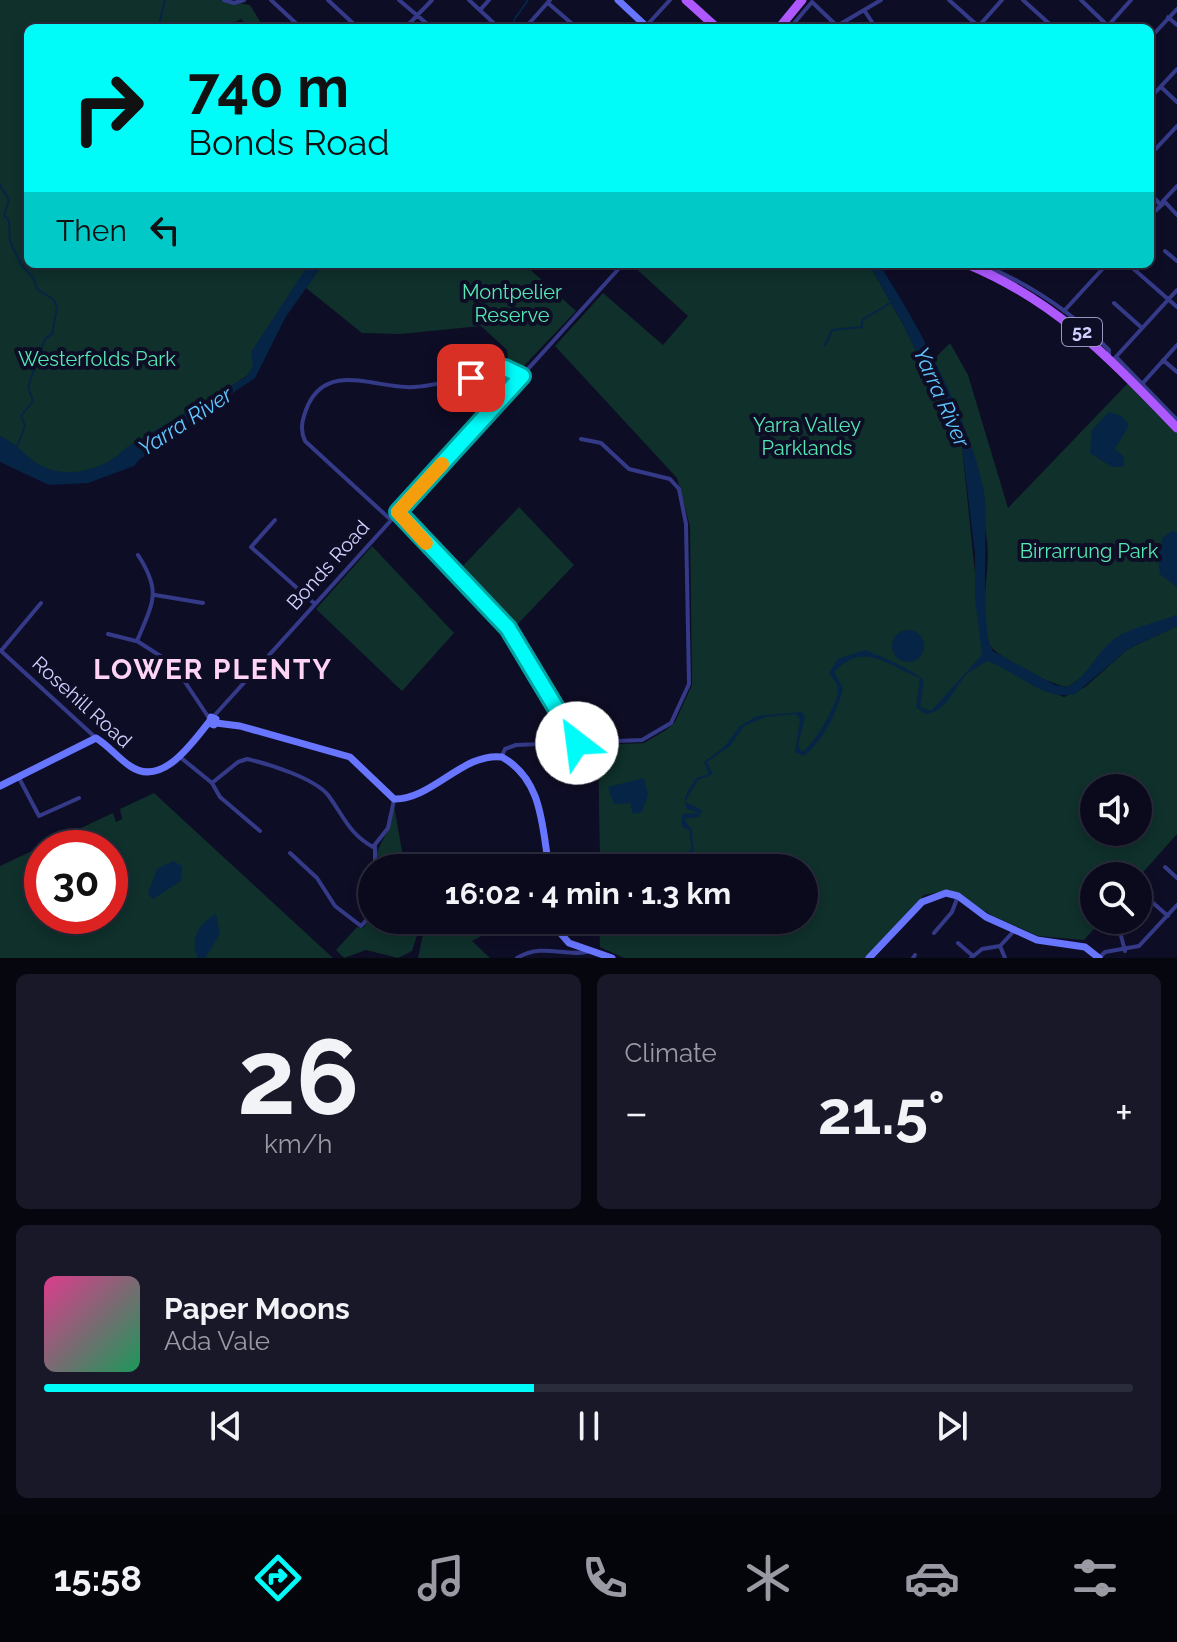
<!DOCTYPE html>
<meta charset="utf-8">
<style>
body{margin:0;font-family:Raleway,sans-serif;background:#181829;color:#f1f3f6;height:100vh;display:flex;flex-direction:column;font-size:30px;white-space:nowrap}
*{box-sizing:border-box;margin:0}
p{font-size:26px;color:#999aa3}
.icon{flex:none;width:44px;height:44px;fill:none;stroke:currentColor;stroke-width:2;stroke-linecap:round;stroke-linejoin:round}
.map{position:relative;height:958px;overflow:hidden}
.details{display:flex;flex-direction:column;gap:16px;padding:16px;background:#06060f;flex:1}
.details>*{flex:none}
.top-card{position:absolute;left:24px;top:24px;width:1130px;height:244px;border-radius:12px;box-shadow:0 4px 12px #0003,0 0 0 2px #2a2b3b;background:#00fcf9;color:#111;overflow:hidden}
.controls{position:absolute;left:1080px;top:774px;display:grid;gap:16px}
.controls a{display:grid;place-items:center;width:72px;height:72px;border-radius:50%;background:#0a0a1c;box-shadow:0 4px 12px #0003,0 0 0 2px #2a2b3b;font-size:40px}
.speed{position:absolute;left:24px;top:830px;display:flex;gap:16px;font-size:40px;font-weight:700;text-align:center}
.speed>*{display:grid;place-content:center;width:104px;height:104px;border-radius:50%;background:#0a0a1c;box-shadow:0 4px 12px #0003,0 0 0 2px #2a2b3b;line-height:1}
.speed .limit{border:12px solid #d22;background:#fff;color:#111}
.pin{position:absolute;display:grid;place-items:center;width:68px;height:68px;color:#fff;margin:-34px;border-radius:16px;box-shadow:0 4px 12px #0006}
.me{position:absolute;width:88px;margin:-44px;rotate:330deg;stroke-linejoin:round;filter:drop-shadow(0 0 6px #0008)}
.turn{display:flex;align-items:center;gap:28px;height:168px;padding:0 32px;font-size:36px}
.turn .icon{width:104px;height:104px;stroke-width:2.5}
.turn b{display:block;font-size:56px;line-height:68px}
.then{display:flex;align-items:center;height:76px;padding:0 32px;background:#0003;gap:16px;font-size:30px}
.big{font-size:60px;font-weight:700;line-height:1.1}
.details .widget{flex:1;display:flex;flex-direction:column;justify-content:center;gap:12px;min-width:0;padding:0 28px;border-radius:12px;background:#181829}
.details .dial{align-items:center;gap:0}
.dial b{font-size:104px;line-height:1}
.song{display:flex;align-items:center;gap:24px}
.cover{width:96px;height:96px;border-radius:12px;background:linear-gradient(135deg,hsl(330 70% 55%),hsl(150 70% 35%))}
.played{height:8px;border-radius:4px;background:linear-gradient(90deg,#00fcf9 45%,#2a2b3b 45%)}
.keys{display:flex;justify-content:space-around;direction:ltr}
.heat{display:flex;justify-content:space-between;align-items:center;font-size:44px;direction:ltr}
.details .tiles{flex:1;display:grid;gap:16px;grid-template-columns:1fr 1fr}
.widget:last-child{grid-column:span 2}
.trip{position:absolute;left:358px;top:854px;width:460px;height:80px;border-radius:40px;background:#0a0a1c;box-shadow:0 4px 12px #0003,0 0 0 2px #2a2b3b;font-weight:700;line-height:80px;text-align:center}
.tabs{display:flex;height:128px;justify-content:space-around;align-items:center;background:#04040b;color:#999aa3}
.tabs .icon{width:56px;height:56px}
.tabs .selected{color:#00fcf9}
.tabs b{font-size:36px;color:#f1f3f6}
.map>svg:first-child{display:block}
.green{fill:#0f302b;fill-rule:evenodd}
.water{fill:#062446}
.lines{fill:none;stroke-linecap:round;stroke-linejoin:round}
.stream{stroke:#062446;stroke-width:2}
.street{stroke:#343a88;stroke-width:4}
.secondary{stroke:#6876ff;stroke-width:7}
.primary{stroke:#ae58ff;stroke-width:9}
.route-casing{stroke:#00a4a2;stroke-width:20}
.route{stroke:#00fcf9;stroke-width:14}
.slow{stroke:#f59e0b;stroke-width:14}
.labels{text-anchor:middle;stroke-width:8;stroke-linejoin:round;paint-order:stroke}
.shield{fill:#0e0d26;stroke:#9696be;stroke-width:2}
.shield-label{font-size:18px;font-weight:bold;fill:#d1d1ff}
.park-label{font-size:20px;fill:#54e9b2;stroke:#0e0d26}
.street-label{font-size:20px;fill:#d1d1ff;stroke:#0e0d26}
.water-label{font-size:22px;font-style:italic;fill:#5fc7ff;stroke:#0e0d26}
.district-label{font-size:28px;font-weight:bold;letter-spacing:2px;fill:#ffd3f4;stroke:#0e0d26}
</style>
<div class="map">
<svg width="1177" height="958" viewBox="0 0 1177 958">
<rect width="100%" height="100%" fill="#0e0d26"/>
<!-- green -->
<path class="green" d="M 0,0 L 220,0 L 250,5 L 264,28 L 249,28 L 241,19 L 223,28 L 28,28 L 28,264 L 310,264 L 254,371 L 120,461 L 88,474 L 54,475 L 0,440 Z
M 323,264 L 524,264 L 576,311 L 520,370 L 509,365 L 507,350 L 481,326 L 400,334 L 362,333 L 306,288 Z
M 631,264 L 869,264 L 904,326 L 962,446 L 983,652 L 1030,683 L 1064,697 L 1085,687 L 1128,649 L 1177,626 L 1177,834 L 1138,878 L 1094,876 L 1094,920 L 1102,920 L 1084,940 L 1038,936 L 993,916 L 950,890 L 924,895 L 868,958 L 624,958 L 600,947 L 599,920 L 804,920 L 804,868 L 597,868 L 600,860 L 598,745 L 644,743 L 666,730 L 675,722 L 692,685 L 690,526 L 677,478 L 555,346 L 603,293 L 663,345 L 688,316 ZM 1094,788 L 1138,788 L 1138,832 L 1094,832 Z
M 950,343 L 968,375 L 1008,508 L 1128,383 L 1177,432 L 1177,615 L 1120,636 L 1085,675 L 1068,687 C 1055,687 994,656 989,644 C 977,617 991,572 987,541 C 980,477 960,418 933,360 Z
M 519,507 L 574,565 L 513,629 L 458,571 Z
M 372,546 L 454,633 L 402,691 L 316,609 Z
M 154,793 L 333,958 L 0,958 L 0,866 L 113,813 L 116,822 L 122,819 L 120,809 ZM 42,848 L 110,848 L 110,916 L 42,916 Z
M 394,806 L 405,868 L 382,868 L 376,854 L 390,825 Z
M 372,916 L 372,920 L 422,920 L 412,951 L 398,958 L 366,950 L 344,958 L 336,950 L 357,927 L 363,928 Z
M 426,920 L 511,920 L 472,941 L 490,958 L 418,958 Z"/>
<!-- water -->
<path class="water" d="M 309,264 L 323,264 L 285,318 L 255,378 L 191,421 L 157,451 L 141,458 L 134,466 L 88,483 L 49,485 L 0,462 L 0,436 C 15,442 23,454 35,462 C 64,482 106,470 127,447 L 246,377 L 253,366 L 251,352 Z
M 869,264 L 879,264 C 917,322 973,425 984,493 C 989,527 979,631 993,651 L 1055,685 L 1068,687 C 1088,676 1095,655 1112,641 C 1128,627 1157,623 1177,615 L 1177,626 L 1128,649 L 1075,694 C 1044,702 1015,670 987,661 C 981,666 970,670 965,676 C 953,690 946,712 925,714 L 916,707 L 920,678 C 886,665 864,640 834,672 L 843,688 C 837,713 824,739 804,756 L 795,752 L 800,720 L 796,714 L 765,717 L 744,726 L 730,746 L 707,762 L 713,774 L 698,780 L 685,802 L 702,810 L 699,817 L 684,819 L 692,830 L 694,856 L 678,857 L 668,868 L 677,855 L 692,850 L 689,830 L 682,827 L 682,814 L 700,813 L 687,809 C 680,798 691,788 696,778 L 709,774 L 704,762 L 725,746 L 740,726 L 757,716 L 801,712 L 805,717 L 798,745 L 802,752 C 814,745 838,704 838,690 C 838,683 833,678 829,673 L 838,659 L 865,650 C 878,655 918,672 924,681 L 920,707 L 931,711 L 982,655 L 975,599 L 975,554 L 962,446 L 904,326 Z
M 1109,412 L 1121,416 L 1129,425 L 1115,449 L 1124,457 L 1124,467 L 1112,467 L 1090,453 L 1092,430 Z
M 1172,531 L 1177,532 L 1177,587 L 1160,574 L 1158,559 L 1163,537 Z
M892 646a16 16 0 1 1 32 0a16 16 0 1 1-32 0Z
M 644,778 L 648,795 L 642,812 L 633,814 L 630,803 L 614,804 L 608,787 Z
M 173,861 L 182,866 L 181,881 L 153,899 L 148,894 L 157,869 Z
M 216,914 L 220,934 L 205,958 L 198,958 C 189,939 199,924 216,914 Z"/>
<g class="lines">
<!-- stream -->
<path class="stream" d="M 158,28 L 165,0
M 513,28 L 514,20 L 528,0
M 0,185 L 9,200 L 4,215 L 9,221 L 10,241 L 21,264 L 34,279 L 37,289 L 53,299 L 57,307 L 52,334 L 45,339 L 28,387 L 33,401 L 21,416 L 25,426 L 17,447
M 825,346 L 832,330 L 862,327 L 862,320 L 892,302"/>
<!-- street -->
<path class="street" d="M 224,0 L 234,3 L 244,0
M 271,0 L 301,28
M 328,0 L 358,28
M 399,0 L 432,28
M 469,0 L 499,28
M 949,0 L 978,26
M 1023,0 L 1054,28
M 1081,0 L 1108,26
M 812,2 L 836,25
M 548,3 L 577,28
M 480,10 L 489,0
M 864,10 L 876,28
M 1168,17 L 1177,25
M 647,25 L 670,0
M 837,26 L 881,0
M 405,28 L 432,0
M 525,28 L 550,0
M 790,28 L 812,2
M 977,28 L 1002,0
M 1106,28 L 1131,0
M 1150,38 L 1177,9
M 1161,87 L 1177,102
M 1150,98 L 1177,69
M 1150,155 L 1177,126
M 1150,194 L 1159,203
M 1163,201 L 1177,186
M 1165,202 L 1177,215
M 1153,213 L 1165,202 L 1159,204
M 1165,251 L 1177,261
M 982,264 C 1029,284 1073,313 1109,350 L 1109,356
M 1128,264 L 1177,307
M 1114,303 L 1142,328
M 1064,311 L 1107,264
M 1116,357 L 1177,420
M 1113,360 L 1177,290
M 1163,360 L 1177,372
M 1142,384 L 1177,345
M 398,512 L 508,628 L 577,743
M 275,520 L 251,547 L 315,604
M 391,520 L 305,441 C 299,429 303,417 308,405 C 329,360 379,390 414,387 C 446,385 474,373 505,368 L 522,376
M 138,555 C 162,592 153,602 137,641 L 173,664 L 209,718
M 155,595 L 203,603
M 108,634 L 136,641
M 0,650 L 96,738
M 1,651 L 41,603
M 213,717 L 623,264
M 502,756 L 505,749 L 516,745 L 642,740 L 671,723 L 689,684 L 686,524 L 679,489 L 670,479 L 629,469 L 601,443 L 581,439
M 180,757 L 212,783 L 238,762 L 247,759 C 269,764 314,778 328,795 C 343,815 349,834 373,847 L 388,828 L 394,800
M 19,778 L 39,816 L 79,798
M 212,783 L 220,797 L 260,831
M 375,847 L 375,861 L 380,868
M 290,853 L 317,878 L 335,906 L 361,926 L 372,914
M 1165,867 L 1177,878
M 1144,895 L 1168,916
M 1118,924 L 1125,951
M 934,933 L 952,912 L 958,896
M 958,943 L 973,956
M 1000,946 L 1005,958
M 1100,957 L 1105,952 L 1139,946 L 1177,905
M 517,958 C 544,942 567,958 590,951
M 913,958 L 915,955
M 971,958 L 982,949 L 1000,946 L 1014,931"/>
<!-- secondary -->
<path class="secondary" d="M 618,0 L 648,28
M 211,717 L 216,719 L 214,725 L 209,723 Z
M 216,723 L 240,726 L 350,757 L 394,799 C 432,800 463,752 502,757 C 543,780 542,827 549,868
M 0,786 L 96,738 C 109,746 118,758 130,766 C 162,788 192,743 209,722
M 549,920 L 569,943 L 612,958
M 869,958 L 922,902 L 946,893 L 958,896 L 986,917 L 1037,940 L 1085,947 L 1099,958"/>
<!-- primary -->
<path class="primary" d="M 686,0 L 717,28
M 779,28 L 802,0
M 967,264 C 1058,302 1110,359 1177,428"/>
</g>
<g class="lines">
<defs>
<path id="route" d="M 471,378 L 505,368 L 522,376 L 398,512 L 508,628 L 577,743"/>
</defs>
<!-- route casing -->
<use href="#route" class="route-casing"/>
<!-- route -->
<use href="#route" class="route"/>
<!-- slow -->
<path class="slow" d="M 426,543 L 398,512 L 442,464"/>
</g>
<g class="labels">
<!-- shield labels -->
<rect class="shield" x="1062" y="318" width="40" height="28" rx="6"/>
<g class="shield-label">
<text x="1082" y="338">52</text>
</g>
<!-- park labels -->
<g class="park-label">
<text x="512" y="299">Montpelier<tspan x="512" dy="23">Reserve</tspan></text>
<text x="97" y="366">Westerfolds Park</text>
<text x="807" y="432">Yarra Valley<tspan x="807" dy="23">Parklands</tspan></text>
<text x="1089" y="558">Birrarrung Park</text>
</g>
<!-- street labels -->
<g class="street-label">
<text transform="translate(328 565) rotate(-48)" y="7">Bonds Road</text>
<text transform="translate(82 702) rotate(42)" y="7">Rosehill Road</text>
</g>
<!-- water labels -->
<g class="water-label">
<text transform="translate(942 397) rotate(66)" y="8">Yarra River</text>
<text transform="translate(185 421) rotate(-33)" y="8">Yarra River</text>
</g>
<!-- district labels -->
<g class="district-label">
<text x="213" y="679">LOWER PLENTY</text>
</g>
</g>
</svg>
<div class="controls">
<a><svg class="icon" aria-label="sound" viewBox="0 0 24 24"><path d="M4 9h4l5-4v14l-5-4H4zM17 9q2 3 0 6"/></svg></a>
<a><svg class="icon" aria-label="search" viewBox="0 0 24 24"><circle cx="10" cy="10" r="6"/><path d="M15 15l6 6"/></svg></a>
</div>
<div class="speed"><div class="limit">30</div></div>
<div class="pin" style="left:471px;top:378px;background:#d93025"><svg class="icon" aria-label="arrive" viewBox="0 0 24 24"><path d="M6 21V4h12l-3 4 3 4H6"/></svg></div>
<svg class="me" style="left:577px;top:743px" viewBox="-20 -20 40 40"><circle r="19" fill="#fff"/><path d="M0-13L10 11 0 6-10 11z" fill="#00fcf9"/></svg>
<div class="trip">16:02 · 4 min · 1.3 km</div>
<div class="top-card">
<div class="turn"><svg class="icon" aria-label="right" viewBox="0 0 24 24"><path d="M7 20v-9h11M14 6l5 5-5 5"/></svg><div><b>740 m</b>Bonds Road</div></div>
<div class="then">Then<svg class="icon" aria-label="left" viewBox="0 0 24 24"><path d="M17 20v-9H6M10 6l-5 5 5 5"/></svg></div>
</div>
</div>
<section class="details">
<div class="tiles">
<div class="widget dial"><b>26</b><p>km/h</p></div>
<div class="widget"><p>Climate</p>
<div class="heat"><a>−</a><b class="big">21.5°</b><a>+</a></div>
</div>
<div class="widget">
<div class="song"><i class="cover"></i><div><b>Paper Moons</b><p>Ada Vale</p></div></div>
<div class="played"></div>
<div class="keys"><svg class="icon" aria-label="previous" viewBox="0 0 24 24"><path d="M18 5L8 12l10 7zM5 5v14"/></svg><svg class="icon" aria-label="pause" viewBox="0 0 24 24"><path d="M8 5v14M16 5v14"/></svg><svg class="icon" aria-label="next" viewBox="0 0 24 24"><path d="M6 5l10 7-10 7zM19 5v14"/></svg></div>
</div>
</div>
</section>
<nav class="tabs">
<b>15:58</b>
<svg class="icon selected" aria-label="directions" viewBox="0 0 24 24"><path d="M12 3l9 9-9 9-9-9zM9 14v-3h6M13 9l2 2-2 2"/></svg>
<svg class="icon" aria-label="music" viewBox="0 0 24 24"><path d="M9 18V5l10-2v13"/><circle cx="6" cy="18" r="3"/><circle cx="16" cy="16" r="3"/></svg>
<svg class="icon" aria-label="phone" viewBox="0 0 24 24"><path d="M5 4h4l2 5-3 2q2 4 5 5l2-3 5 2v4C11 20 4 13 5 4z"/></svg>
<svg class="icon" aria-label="climate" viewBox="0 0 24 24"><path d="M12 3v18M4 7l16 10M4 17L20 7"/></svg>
<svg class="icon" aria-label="car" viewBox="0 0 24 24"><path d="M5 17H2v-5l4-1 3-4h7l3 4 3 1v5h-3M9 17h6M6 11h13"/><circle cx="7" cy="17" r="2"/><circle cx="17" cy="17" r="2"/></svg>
<svg class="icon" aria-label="filters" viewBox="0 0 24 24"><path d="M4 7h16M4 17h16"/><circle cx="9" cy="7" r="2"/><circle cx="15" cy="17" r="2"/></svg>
</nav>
